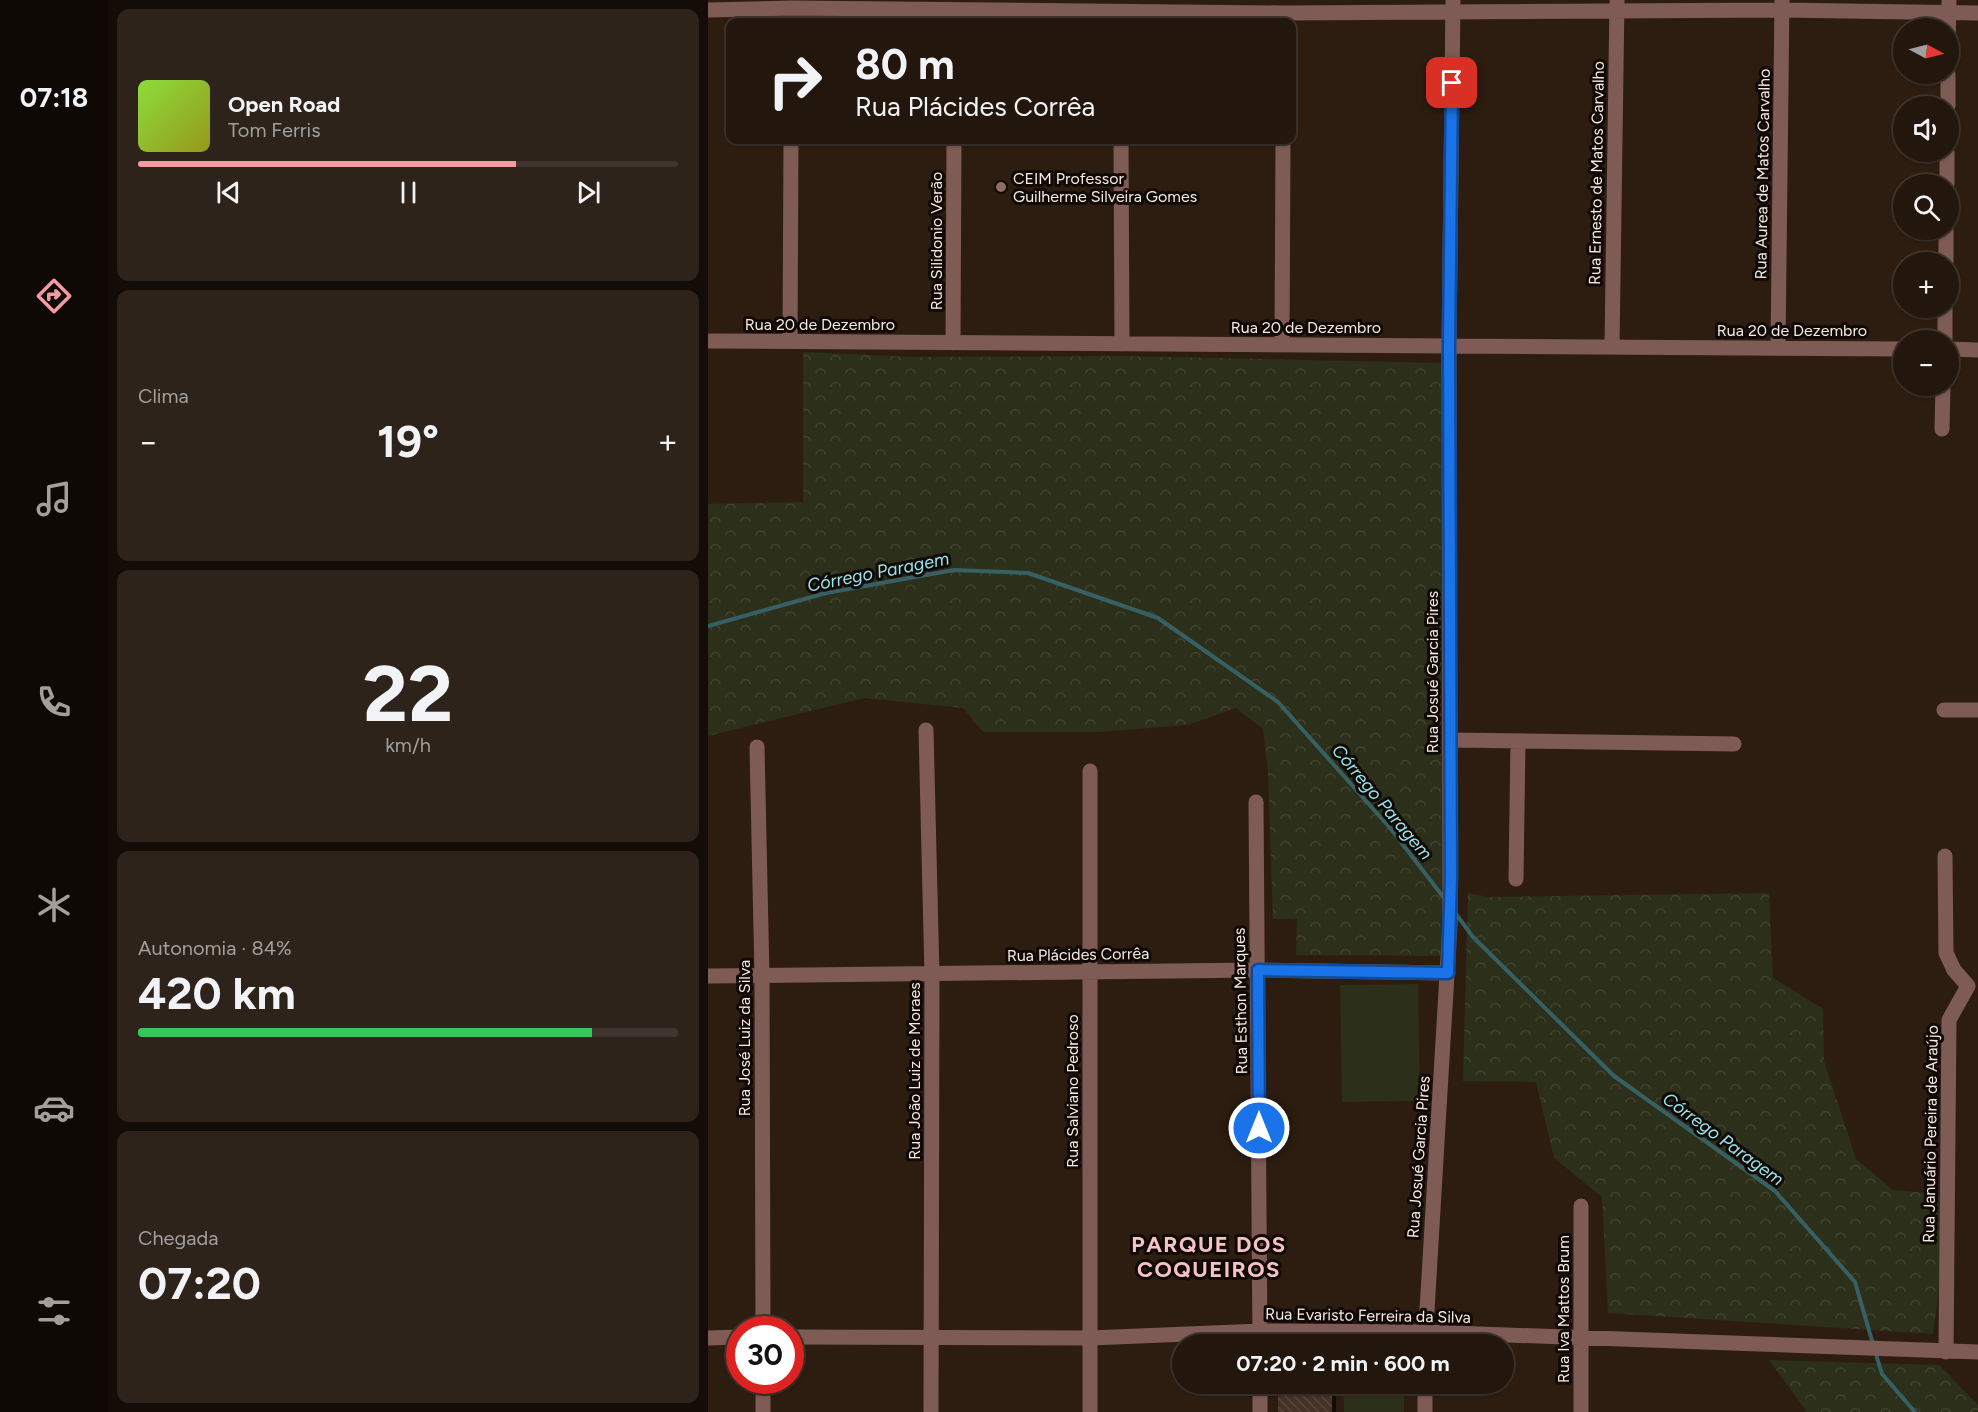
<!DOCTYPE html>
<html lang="pt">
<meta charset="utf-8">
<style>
body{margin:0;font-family:Figtree,sans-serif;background:#2e231b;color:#f1f3f6;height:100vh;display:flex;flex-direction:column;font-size:22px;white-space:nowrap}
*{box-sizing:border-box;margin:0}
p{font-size:20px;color:#a29f9d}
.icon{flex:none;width:33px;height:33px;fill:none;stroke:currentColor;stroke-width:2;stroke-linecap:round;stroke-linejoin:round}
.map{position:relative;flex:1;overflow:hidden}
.sheet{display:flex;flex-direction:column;gap:9px;padding:9px;background:#130c07;width:600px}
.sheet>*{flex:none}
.top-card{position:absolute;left:18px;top:18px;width:570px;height:126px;border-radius:12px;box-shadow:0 2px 4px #0004,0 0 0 2px #3f352e;background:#22160d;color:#f1f3f6;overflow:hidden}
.needle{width:39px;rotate:97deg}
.buttons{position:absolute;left:1185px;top:18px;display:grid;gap:12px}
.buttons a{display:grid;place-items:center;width:66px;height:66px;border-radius:50%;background:#22160d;box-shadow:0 2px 4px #0004,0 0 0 2px #3f352e;font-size:30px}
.speed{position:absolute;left:18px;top:1316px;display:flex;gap:12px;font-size:30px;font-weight:700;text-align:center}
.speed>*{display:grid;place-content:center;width:78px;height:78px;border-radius:50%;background:#22160d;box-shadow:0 2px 4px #0004,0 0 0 2px #3f352e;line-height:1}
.speed .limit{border:9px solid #d22;background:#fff;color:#111}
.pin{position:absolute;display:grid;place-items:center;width:51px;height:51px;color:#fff;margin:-26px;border-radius:12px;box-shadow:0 3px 9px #0006}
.me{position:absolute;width:66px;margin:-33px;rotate:0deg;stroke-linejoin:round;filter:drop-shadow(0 0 4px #0008)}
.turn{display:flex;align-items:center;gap:21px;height:126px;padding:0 30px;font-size:27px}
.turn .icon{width:78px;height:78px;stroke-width:2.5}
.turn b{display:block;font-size:42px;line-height:51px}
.big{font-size:45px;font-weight:700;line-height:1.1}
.sheet .widget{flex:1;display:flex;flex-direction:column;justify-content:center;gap:9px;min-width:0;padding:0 21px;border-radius:12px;background:#2e231b}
.sheet .dial{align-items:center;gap:0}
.dial b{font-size:78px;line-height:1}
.song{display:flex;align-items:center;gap:18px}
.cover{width:72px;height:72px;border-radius:9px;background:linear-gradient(135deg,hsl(90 70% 55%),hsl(60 70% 35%))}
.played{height:6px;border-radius:3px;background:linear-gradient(90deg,#f49aa1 70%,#3f352e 70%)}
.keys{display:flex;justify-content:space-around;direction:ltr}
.heat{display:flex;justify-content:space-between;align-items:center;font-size:33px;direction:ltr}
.charge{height:9px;border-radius:4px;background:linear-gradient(90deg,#34c759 84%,#3f352e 0)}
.trip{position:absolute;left:464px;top:1334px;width:342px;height:60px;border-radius:30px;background:#22160d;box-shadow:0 2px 4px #0004,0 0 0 2px #3f352e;font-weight:700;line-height:60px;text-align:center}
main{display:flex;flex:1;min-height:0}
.tabs{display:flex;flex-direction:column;width:108px;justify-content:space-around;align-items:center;background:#0e0905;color:#a29f9d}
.tabs .icon{width:42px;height:42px}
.tabs .on{color:#f49aa1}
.tabs b{font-size:27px;color:#f1f3f6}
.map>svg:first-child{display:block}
.forest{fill:url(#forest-crowns)}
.park{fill:#2c2f19}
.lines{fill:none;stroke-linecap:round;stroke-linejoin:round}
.stream{stroke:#376065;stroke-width:4}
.building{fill:url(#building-back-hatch);filter:url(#shadow)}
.minor{stroke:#7f5b56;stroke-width:15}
.route-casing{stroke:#114b97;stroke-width:15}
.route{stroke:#1a73e8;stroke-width:10}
.education-dot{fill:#8d6e63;stroke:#100905;stroke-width:2}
.labels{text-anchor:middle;stroke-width:6;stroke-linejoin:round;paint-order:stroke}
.street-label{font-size:16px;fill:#f6eae2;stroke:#100905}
.poi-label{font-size:16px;fill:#f6eae2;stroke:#100905;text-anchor:start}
.water-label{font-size:18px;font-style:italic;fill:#97e3ec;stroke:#100905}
.district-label{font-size:22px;font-weight:bold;letter-spacing:1.5px;fill:#f7c2c5;stroke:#100905}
</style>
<main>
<nav class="tabs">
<b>07:18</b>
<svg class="icon on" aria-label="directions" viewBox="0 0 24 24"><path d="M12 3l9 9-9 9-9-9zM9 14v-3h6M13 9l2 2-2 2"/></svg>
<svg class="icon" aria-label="music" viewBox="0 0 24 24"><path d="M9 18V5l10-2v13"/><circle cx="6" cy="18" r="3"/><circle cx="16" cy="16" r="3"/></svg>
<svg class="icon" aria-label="phone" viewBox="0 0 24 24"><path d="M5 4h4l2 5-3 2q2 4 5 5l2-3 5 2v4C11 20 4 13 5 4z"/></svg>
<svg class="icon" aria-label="climate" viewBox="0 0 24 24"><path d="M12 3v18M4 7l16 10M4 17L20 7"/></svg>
<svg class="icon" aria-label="car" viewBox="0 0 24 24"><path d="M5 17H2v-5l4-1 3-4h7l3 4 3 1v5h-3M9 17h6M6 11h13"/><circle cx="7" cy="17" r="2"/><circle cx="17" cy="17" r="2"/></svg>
<svg class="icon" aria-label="filters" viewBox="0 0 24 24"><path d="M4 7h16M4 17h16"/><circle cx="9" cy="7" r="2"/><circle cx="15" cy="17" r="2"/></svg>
</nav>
<section class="sheet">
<div class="widget">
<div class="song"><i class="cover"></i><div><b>Open Road</b><p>Tom Ferris</p></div></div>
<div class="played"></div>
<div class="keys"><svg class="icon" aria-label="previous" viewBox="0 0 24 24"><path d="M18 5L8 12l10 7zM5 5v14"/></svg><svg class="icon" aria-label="pause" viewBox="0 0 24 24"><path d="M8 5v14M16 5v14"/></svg><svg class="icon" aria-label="next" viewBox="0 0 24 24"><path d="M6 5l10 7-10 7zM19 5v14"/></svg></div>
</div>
<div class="widget"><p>Clima</p>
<div class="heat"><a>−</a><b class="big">19°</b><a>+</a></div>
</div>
<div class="widget dial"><b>22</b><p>km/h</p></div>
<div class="widget"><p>Autonomia · 84%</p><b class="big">420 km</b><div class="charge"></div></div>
<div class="widget"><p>Chegada</p><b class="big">07:20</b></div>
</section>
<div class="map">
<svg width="1270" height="1412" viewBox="0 0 1270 1412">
<defs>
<pattern id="forest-crowns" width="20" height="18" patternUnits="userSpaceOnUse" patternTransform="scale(1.5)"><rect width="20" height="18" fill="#2c2f19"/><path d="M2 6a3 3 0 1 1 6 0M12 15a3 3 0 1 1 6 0" fill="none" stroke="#41432f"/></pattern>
<pattern id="building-back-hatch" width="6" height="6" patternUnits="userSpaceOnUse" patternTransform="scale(1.5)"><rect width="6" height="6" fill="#453327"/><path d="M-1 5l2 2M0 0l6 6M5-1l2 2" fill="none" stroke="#57473c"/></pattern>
<filter id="shadow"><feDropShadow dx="4" dy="4" stdDeviation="0" flood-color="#0009"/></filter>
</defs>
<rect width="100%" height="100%" fill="#2d1d11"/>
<!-- forest -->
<path class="forest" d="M 95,352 L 207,357 L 415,356 L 735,363 L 734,956 L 588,955 L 589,919 L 565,919 L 560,774 L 555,729 L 528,708 L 480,725 L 390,732 L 275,732 L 255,708 L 156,698 L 0,736 L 0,504 L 95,502 Z
M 760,893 L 780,897 L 1061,893 L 1065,978 L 1115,1009 L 1116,1061 L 1148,1159 L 1185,1190 L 1231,1194 L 1233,1272 L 1225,1334 L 900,1313 L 894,1197 L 846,1158 L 828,1082 L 755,1081 Z
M 1061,1360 L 1231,1365 L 1270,1405 L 1270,1412 L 1099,1412 Z"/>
<!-- park -->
<path class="park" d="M 710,984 L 712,1101 L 634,1102 L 632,985 Z
M 635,1383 L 696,1383 L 696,1412 L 636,1412 Z"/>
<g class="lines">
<!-- stream -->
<path class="stream" d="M 0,626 L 118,593 L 246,570 L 320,573 L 450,618 L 570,702 L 683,829 L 736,898
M 748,914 L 765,937 L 906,1076 L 1067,1191 L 1147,1282 L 1165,1344
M 1167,1351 L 1174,1374 L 1207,1412"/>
</g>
<!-- building -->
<path class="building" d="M 570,1383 L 624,1383 L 624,1412 L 570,1412 Z"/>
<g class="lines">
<!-- minor -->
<path class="minor" d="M 0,10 L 84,8 L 576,13 L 1073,10 L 1270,13
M 1240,49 L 1241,0
M 1240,106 L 1240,74
M 413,140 L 414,344
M 1239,184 L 1239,152
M 1238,262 L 1238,230
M 1237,340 L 1237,308
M 0,341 L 1196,349
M 82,341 L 83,140
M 245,343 L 246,140
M 574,345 L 575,140
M 904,347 L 909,0
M 1070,348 L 1074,0
M 1240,349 L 1270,350
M 1234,429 L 1235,386
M 1236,710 L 1270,710
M 218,730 L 224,975 L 223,1412
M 743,740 L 1026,744
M 49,747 L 54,976 L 55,1329
M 548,802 L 552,1344
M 1237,856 L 1238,953 L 1246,970 L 1260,986
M 808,879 L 810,741
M 0,976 L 550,970 L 740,973
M 873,1206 L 873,1412
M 82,1337 L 382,1338 L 553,1331 L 717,1332 L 1270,1352
M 0,1338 L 32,1337
M 717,1344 L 742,924 L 741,346 L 745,0
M 1238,1352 L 1241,1020 L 1260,986
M 55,1380 L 55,1412
M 717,1383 L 717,1412
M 382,1412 L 382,771
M 552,1412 L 552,1383"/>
</g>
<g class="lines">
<defs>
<path id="route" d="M 551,1128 L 550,970 L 740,973 L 743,877 L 741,346 L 744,83"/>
</defs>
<!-- route casing -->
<use href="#route" class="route-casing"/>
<!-- route -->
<use href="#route" class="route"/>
</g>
<!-- markers -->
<circle class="education-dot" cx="293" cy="187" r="6"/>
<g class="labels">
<!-- street labels -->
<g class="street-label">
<text transform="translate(888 173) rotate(-89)" y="6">Rua Ernesto de Matos Carvalho</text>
<text transform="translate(1054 174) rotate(-89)" y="6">Rua Aurea de Matos Carvalho</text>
<text transform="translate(228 241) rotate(-90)" y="6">Rua Silidonio Verão</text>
<text x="112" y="330">Rua 20 de Dezembro</text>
<text x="598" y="333">Rua 20 de Dezembro</text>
<text x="1084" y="336">Rua 20 de Dezembro</text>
<text transform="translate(724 672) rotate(-90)" y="6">Rua Josué Garcia Pires</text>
<text transform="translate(370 954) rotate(-1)" y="6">Rua Plácides Corrêa</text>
<text transform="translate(532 1001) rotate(-91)" y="6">Rua Esthon Marques</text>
<text transform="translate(36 1038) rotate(-90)" y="6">Rua José Luiz da Silva</text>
<text transform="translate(206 1071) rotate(-90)" y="6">Rua João Luiz de Moraes</text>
<text transform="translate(364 1091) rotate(-90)" y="6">Rua Salviano Pedroso</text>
<text transform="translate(1222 1134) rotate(-89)" y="6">Rua Januário Pereira de Araújo</text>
<text transform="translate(710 1157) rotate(-86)" y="6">Rua Josué Garcia Pires</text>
<text transform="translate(855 1309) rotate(-90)" y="6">Rua Iva Mattos Brum</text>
<text transform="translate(660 1315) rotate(1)" y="6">Rua Evaristo Ferreira da Silva</text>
</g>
<!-- poi labels -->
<g class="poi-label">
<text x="305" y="184">CEIM Professor<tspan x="305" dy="18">Guilherme Silveira Gomes</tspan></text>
</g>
<!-- water labels -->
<g class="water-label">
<text transform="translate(170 572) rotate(-11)" y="6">Córrego Paragem</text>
<text transform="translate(674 802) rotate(50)" y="6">Córrego Paragem</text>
<text transform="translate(1015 1139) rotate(36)" y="6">Córrego Paragem</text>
</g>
<!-- district labels -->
<g class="district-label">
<text x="501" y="1252">PARQUE DOS<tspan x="501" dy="25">COQUEIROS</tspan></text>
</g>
</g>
</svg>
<div class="buttons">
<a><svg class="needle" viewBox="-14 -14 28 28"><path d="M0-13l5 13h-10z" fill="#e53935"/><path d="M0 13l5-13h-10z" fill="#a29f9d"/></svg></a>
<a><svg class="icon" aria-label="sound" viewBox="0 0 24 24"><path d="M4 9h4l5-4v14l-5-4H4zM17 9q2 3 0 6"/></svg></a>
<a><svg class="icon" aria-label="search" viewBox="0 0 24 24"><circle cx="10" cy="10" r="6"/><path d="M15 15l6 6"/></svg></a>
<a>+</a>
<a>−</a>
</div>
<div class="speed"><div class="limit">30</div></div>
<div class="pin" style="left:744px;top:83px;background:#d93025"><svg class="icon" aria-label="arrive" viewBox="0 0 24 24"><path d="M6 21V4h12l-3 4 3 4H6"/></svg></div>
<svg class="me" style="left:551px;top:1128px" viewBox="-20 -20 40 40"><circle r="17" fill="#1a73e8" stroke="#fff" stroke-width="3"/><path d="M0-11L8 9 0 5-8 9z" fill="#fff"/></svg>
<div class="trip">07:20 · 2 min · 600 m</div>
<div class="top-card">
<div class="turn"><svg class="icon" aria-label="right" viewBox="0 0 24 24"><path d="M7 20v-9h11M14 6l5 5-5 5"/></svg><div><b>80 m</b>Rua Plácides Corrêa</div></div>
</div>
</div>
</main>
